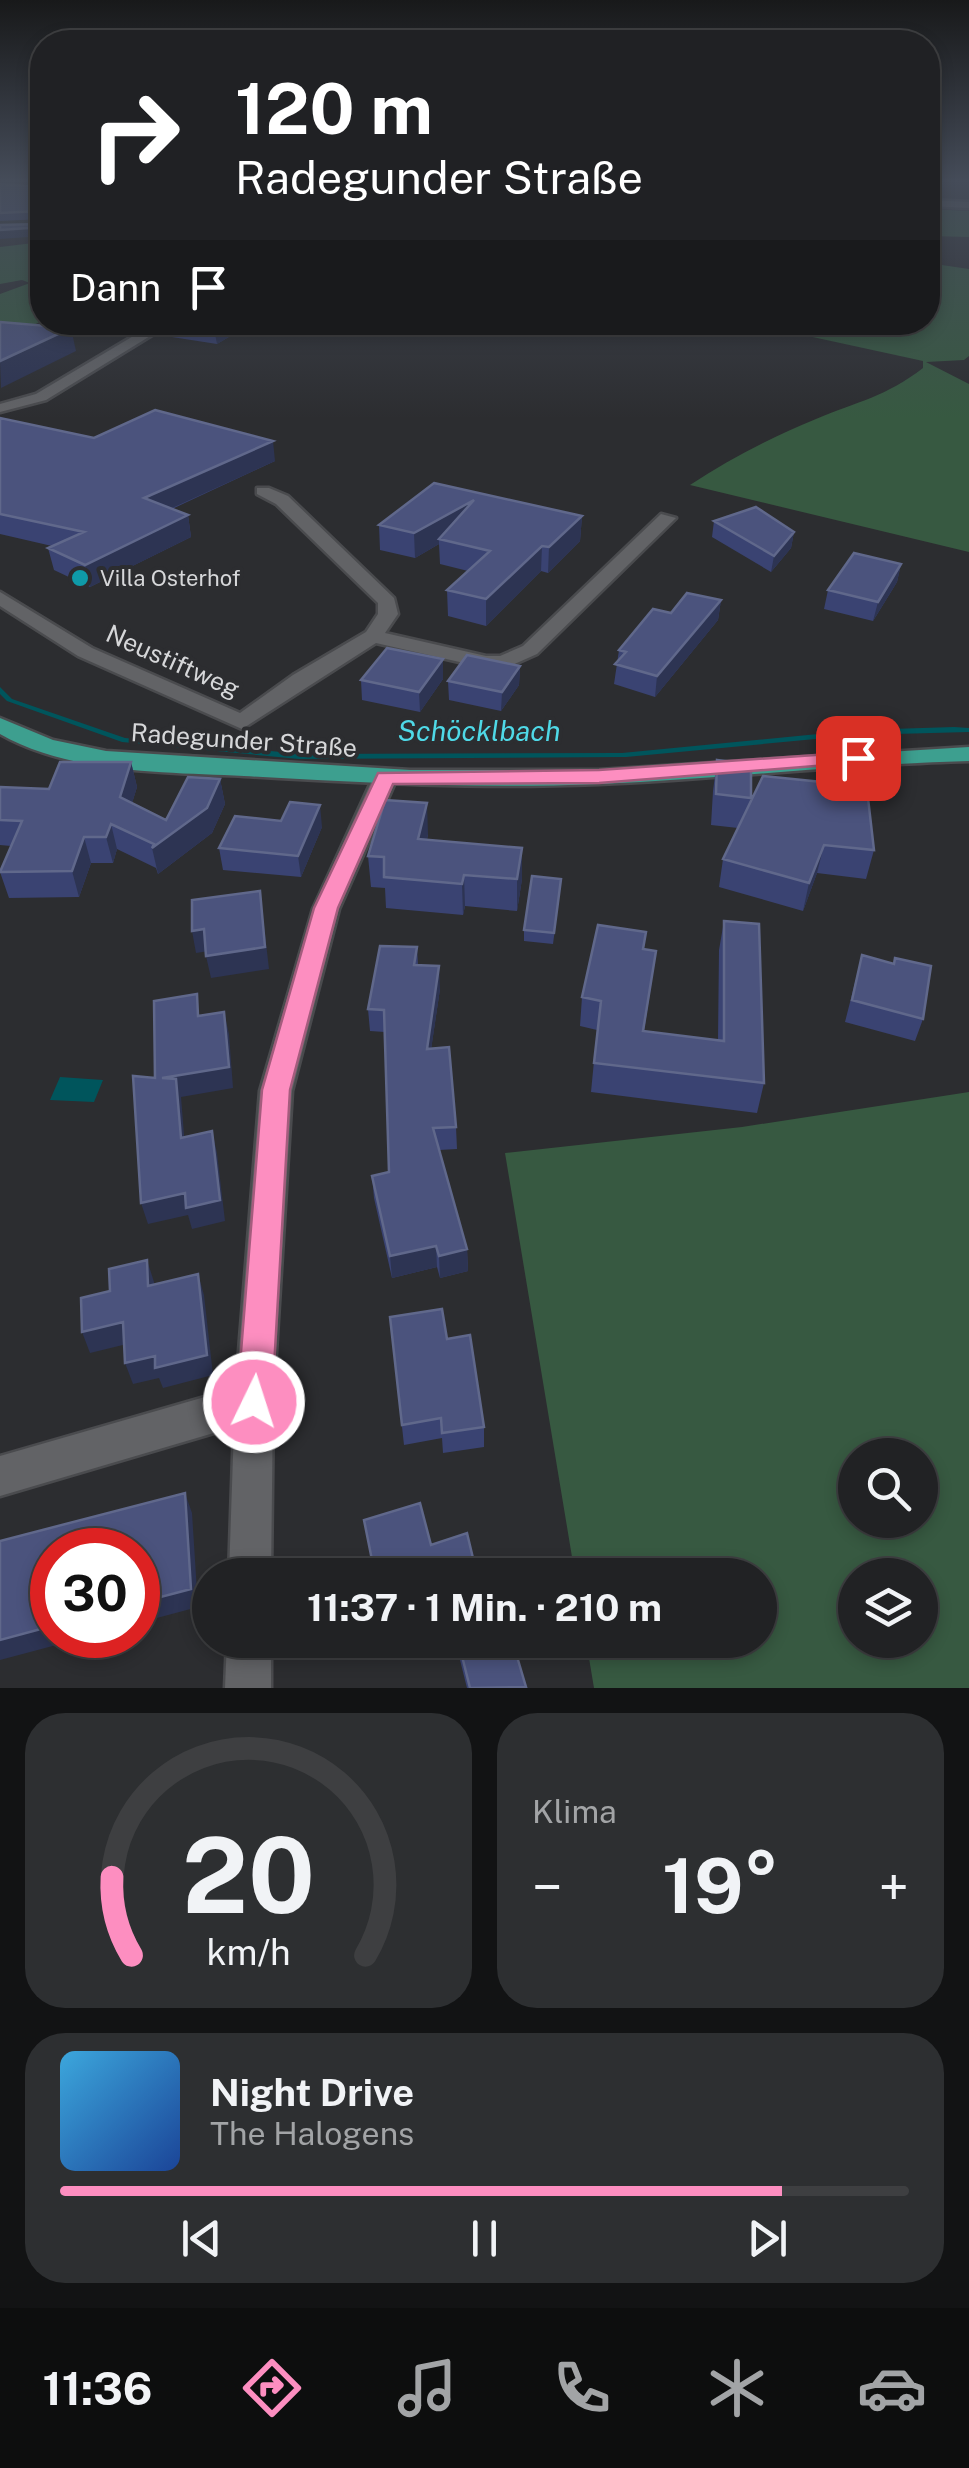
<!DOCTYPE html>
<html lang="de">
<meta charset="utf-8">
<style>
body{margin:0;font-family:"Public Sans",sans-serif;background:#2d2f31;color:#f1f3f6;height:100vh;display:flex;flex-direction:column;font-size:38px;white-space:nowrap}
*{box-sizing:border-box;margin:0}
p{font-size:32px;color:#a2a4a6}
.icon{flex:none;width:55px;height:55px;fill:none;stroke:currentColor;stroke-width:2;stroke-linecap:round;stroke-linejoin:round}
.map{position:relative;height:1688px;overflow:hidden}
.side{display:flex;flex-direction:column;gap:25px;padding:25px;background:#121314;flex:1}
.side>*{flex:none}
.guide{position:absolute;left:30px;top:30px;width:910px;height:305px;border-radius:40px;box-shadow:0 5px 15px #0003,0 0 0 2px #3e3f41;background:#202124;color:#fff;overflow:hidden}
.buttons{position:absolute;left:838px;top:1438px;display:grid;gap:20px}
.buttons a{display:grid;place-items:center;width:100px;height:100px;border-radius:50%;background:#212224;box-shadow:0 5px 15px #0003,0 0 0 2px #3e3f41;font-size:50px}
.speed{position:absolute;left:30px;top:1528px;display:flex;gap:20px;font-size:50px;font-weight:700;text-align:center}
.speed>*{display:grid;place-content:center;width:130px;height:130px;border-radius:50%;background:#212224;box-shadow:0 5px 15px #0003,0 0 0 2px #3e3f41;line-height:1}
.speed .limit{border:15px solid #d22;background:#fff;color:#111}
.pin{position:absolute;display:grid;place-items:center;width:85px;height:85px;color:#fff;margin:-42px;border-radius:20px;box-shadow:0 5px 15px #0006}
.me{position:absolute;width:110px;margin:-55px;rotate:4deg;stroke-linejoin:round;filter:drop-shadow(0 0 8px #0008)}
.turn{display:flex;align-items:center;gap:35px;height:210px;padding:0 40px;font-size:45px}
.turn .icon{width:130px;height:130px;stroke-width:2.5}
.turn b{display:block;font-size:70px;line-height:85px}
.then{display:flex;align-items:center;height:95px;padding:0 40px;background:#0003;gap:20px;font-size:38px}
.big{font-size:75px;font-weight:700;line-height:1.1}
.side .tile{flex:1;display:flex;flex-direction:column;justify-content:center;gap:15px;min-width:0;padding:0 35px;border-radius:40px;background:#2d2f31}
.side .dial{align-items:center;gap:0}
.dial svg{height:260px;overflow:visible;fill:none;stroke:#3e3f41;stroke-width:7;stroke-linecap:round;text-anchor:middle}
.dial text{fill:#f1f3f6;stroke:none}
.song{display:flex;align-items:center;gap:30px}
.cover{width:120px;height:120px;border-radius:15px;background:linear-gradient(135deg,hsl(200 70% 55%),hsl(220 70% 35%))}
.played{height:10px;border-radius:5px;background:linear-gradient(90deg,#fd8ec0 85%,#3e3f41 85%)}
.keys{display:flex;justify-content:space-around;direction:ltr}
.heat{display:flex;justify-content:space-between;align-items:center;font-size:55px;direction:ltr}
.side .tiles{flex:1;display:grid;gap:25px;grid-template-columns:1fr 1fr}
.tile:last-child{grid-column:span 2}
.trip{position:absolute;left:192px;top:1558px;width:585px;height:100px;border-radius:50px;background:#212224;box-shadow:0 5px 15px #0003,0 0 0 2px #3e3f41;font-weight:700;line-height:100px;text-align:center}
.dock{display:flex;height:160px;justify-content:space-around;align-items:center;background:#0d0e0e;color:#a2a4a6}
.dock .icon{width:70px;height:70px}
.dock .active{color:#fd8ec0}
.dock b{font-size:45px;color:#f1f3f6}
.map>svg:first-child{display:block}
.green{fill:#375941;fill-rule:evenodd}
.water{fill:#00555c}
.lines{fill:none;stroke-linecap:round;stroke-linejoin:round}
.minor-casing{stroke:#4a4b4e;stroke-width:5}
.major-casing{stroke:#4a4b4e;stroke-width:5}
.minor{fill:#626366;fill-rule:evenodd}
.major{fill:#3d9f8f;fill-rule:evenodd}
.wall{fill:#3a4372}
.shaded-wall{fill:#2d3453}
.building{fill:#4b537d;stroke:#60688b;stroke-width:2.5}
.route{fill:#fd8ec0;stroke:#a45c7d;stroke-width:2.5}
.culture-dot{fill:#0f9aa8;stroke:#2c2d30;stroke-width:4}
.labels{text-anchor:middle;stroke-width:8;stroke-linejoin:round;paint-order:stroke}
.far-poi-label{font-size:22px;fill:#d6d7d9;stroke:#2c2d30;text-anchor:start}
.street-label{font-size:25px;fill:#d6d7d9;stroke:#2c2d30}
.water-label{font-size:28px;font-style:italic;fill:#4fd9e7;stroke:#2c2d30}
</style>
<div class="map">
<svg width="969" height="1688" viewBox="0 0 969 1688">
<rect width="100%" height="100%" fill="#2c2d30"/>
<!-- green -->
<path class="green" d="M 928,209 L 969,211 L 969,237 L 928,236 Z
M 42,242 L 42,321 L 18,332 L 0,331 L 0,294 L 30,283 L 22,280 L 0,284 L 0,247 Z
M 928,263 L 969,269 L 969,356 L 964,360 L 926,362 L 969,384 L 969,552 L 690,485 C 730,459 772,437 816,419 C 859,401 885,397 923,368 L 923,361 L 757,325 L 928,322 Z
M 969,1092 L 969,1688 L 594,1688 L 586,1640 L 760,1640 L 760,1575 L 575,1575 L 505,1153 L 742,1127 ZM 920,1455 L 920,1520 L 855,1520 L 855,1455 ZM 920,1575 L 920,1640 L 855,1640 L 855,1575 Z"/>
<!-- water -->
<path class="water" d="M 0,687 L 12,699 L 125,738 L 303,754 L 622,753 L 859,730 L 954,727 L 969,728 L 969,732 L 858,735 L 626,757 L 299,759 L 122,742 L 7,701 L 0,694 Z
M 60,1077 L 103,1080 L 94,1102 L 50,1100 Z"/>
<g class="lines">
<defs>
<path id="minor" d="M 928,200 L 969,202 L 969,208 L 928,206 Z
M 157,322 L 173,322 L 46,400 L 0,412 L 0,404 L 36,394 Z
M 257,488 L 269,488 L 288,496 L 394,598 L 398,614 L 385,633 L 486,656 L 500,656 L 523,646 L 661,514 L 676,518 L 537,654 L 510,666 L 486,668 L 376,643 L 242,729 L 78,656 L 0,606 L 0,592 L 92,648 L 240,713 L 293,675 L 366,632 L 378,614 L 378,603 L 276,504 L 257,494 Z
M 385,771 L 397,778 L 339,909 L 292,1091 L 273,1402 L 271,1575 L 229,1575 L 234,1427 L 0,1496 L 0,1456 L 236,1388 L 260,1091 L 313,909 L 373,778 Z
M 227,1640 L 271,1640 L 271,1688 L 225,1688 Z"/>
<path id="major" d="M 0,718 L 53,740 L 106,751 L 410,770 L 599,770 L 969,747 L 969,761 C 845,764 723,779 599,784 C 481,789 362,783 244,776 C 166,772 70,774 0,734 Z"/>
</defs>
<!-- minor casing -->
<use href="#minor" class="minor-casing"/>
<!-- major casing -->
<use href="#major" class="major-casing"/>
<!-- minor -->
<use href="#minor" class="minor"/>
<!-- major -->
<use href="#major" class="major"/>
</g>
<!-- wall -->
<path class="wall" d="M 0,184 L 40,187 L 42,185 L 42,221 L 42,219 L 0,221 Z
M 93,322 L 149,322 L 134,331 L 93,325 Z
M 254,322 L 217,344 L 159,335 L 157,325 Z
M 0,418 L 94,438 L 275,461 L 172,509 L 188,515 L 191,537 L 90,587 L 54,570 L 48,548 L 52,546 L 0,534 Z
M 582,516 L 580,541 L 548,573 L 541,571 L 486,626 L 448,616 L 447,590 L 468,571 L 440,564 L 439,544 L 415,558 L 380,550 L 379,525 Z
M 714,521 L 794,532 L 791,548 L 771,572 L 712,537 Z
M 901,564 L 897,582 L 873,621 L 824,609 L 828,590 Z
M 721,600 L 718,620 L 655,697 L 614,684 L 619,650 L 671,613 Z
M 520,666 L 519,685 L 501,711 L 449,700 L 448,681 Z
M 443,679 L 420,712 L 362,700 L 361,680 Z
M 717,760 L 751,798 L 750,802 L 862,797 L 874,850 L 866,879 L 817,873 L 803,911 L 719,887 L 723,859 L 738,828 L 711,825 L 713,791 Z
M 131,762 L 137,787 L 132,803 L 166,820 L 220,779 L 225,804 L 212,833 L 158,874 L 156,868 L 117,849 L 113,863 L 91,863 L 79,897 L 9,898 L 0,872 L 11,846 L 0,845 L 0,787 L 49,789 Z
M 322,827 L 301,877 L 223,870 L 219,848 Z
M 428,834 L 427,840 L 522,879 L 517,911 L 465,906 L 463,915 L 386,908 L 385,888 L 371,887 L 368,856 Z
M 560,890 L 553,944 L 524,941 L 524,930 Z
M 724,921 L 764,1083 L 757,1113 L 591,1092 L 597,1030 L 580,1026 L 582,997 L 644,949 L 652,980 L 644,1031 L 718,1040 L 719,950 Z
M 417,947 L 418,965 L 440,989 L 431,1049 L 456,1127 L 457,1149 L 439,1150 L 467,1249 L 468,1271 L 440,1278 L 437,1267 L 392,1278 L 374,1198 L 372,1176 L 389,1172 L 385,1032 L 370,1031 L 368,1009 Z
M 862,955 L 923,1019 L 915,1041 L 845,1022 Z
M 390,1317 L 447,1339 L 484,1427 L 484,1447 L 443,1453 L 442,1438 L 404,1445 Z
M 446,1640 L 494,1640 L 496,1649 L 526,1688 L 467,1688 L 459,1656 L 449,1659 Z"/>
<!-- shaded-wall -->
<path class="shaded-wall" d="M 42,227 L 42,236 L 0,239 L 0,230 Z
M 132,322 L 149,322 L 134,331 Z
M 236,322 L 254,322 L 217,344 L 215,334 Z
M 71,328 L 76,351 L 1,388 L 0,361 Z
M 273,441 L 275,461 L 148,519 L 144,498 Z
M 474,500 L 439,539 L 439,544 L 415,558 L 414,533 Z
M 188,515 L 191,537 L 90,587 L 85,565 Z
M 582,516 L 580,541 L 548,573 L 549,547 Z
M 794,532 L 791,548 L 771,572 L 774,556 Z
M 542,546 L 541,571 L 486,626 L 486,599 Z
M 901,564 L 897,582 L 873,621 L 878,602 Z
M 721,600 L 718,620 L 655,697 L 657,676 Z
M 443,659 L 443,679 L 420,712 L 419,692 Z
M 520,666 L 519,685 L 501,711 L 502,692 Z
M 131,762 L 137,787 L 126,823 L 120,797 Z
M 220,779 L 225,804 L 212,833 L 158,874 L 152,848 Z
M 427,803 L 428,834 L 419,870 L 418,839 Z
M 320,805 L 322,827 L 301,877 L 298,856 Z
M 111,824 L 117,849 L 113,863 L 106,837 Z
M 84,837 L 91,863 L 79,897 L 72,871 Z
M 824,845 L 817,873 L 803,911 L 809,883 Z
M 522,848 L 522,879 L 517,911 L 517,879 Z
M 464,875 L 465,906 L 463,915 L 462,884 Z
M 260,891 L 269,969 L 211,978 L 206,956 Z
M 204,929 L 209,951 L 196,953 L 192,931 Z
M 439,966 L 440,989 L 428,1071 L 427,1049 Z
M 224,1012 L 229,1034 L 233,1088 L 181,1097 L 186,1159 L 162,1078 Z
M 212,1131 L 217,1153 L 225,1221 L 192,1229 L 188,1215 L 148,1224 L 141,1203 Z
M 436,1246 L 437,1267 L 392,1278 L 390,1256 Z
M 467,1249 L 468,1271 L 440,1278 L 439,1256 Z
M 147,1260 L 154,1282 L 155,1308 L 148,1286 Z
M 198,1274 L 204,1295 L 213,1375 L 163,1388 L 159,1378 L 133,1384 L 125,1363 Z
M 123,1322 L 131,1343 L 90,1353 L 82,1332 Z
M 185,1493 L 192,1513 L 198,1607 L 138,1623 L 138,1603 Z
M 52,1626 L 52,1635 L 94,1635 L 0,1660 L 0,1640 Z
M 394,1640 L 444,1640 L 390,1658 L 388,1642 Z
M 458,1640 L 459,1656 L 449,1659 L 449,1643 Z"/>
<!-- building -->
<path class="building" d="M 0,184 L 40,187 L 42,185 L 42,217 L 40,211 L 0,213 Z
M 42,222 L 42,227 L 0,230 L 0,225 L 40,224 Z
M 0,322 L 71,328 L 0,361 Z
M 162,322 L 236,322 L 215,334 L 157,325 Z
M 155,410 L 273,441 L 144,498 L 188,515 L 85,565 L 48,548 L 84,532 L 0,514 L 0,418 L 94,438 Z
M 434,483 L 582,516 L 549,547 L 542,546 L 486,599 L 447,590 L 490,551 L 439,539 L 474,500 L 414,533 L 379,525 Z
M 756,507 L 794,532 L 774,556 L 714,521 Z
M 854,553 L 901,564 L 878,602 L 828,590 Z
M 687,593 L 721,600 L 657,676 L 615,664 L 626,652 L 619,650 L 653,609 L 671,613 Z
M 387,648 L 443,659 L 419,692 L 361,680 Z
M 467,655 L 520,666 L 502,692 L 448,681 Z
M 717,760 L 751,764 L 751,798 L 716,794 Z
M 60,762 L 131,762 L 120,797 L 166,820 L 188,777 L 220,779 L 207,808 L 152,848 L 154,844 L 111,824 L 106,837 L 84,837 L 72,871 L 0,872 L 22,821 L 0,820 L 0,787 L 49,789 Z
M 763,776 L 861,786 L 862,797 L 868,798 L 874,850 L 824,845 L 809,883 L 723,859 Z
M 385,800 L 427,803 L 418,839 L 522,848 L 517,879 L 464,875 L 462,884 L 384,877 L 384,857 L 368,856 Z
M 290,802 L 320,805 L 298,856 L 219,848 L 235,816 L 281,821 Z
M 532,876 L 561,879 L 554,933 L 524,930 Z
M 260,891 L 265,947 L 206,956 L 204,929 L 192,931 L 192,900 Z
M 724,921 L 759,924 L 764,1083 L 594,1063 L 601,1001 L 582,997 L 598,925 L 646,932 L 643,949 L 656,951 L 643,1031 L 724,1041 Z
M 380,946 L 417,947 L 414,965 L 439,966 L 427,1049 L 449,1047 L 456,1127 L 433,1128 L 467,1249 L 439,1256 L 436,1246 L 390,1256 L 372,1176 L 389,1172 L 384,1010 L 368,1009 Z
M 862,955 L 894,964 L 895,958 L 931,966 L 923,1019 L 852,1000 Z
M 197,994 L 198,1016 L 224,1012 L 229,1067 L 162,1078 L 176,1079 L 181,1138 L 212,1131 L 220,1200 L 186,1208 L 185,1193 L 141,1203 L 133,1076 L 155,1078 L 154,1001 Z
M 147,1260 L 148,1286 L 198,1274 L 207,1355 L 155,1368 L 155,1356 L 125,1363 L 123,1322 L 82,1332 L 81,1298 L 110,1291 L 109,1269 Z
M 442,1309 L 447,1339 L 470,1335 L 484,1427 L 442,1433 L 441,1418 L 402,1425 L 390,1317 Z
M 185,1493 L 191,1589 L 138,1603 L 138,1550 L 52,1550 L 52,1626 L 0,1640 L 0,1541 Z
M 420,1503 L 431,1545 L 467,1533 L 477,1575 L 375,1575 L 364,1520 Z
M 448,1640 L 494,1640 L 496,1649 L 513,1643 L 526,1687 L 470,1688 L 458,1640 L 449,1643 Z"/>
<!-- sky -->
<linearGradient id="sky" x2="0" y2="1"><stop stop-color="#18191a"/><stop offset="0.43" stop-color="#454c59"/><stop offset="1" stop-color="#454c59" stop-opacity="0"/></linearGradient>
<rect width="969" height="419" fill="url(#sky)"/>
<!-- route -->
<path class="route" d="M 858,752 L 868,758 L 865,762 L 599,783 L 393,784 L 338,908 L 290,1090 L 272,1402 L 267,1414 L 254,1419 L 242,1414 L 237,1402 L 262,1090 L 314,908 L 378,773 L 599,770 Z"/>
<!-- markers -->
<circle class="culture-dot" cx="80" cy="578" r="10"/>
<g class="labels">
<!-- far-poi labels -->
<g class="far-poi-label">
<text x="100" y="586">Villa Osterhof</text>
</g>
<!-- street labels -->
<g class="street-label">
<text transform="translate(173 661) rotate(24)" y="9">Neustiftweg</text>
<text transform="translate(244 740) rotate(4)" y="9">Radegunder Straße</text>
</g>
<!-- water labels -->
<g class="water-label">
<text x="479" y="741">Schöcklbach</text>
</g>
</g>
</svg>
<div class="buttons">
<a><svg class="icon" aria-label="search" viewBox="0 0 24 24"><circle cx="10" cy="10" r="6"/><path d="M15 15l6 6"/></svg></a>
<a><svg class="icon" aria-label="layers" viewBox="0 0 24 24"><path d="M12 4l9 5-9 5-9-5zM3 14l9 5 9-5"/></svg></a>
</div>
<div class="speed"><div class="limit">30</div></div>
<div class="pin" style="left:858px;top:758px;background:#d93025"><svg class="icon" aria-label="arrive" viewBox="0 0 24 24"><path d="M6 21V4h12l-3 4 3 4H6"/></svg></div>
<svg class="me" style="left:254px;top:1402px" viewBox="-20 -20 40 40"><circle r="17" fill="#fd8ec0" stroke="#fff" stroke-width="3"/><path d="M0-11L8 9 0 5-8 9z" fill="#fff"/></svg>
<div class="trip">11:37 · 1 Min. · 210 m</div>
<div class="guide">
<div class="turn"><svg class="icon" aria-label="right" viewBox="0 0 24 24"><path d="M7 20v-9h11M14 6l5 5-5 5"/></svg><div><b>120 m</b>Radegunder Straße</div></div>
<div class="then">Dann<svg class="icon" aria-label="arrive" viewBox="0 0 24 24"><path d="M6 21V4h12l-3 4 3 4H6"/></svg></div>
</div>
</div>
<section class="side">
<div class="tiles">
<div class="tile dial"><svg viewBox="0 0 100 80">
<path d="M14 69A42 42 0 1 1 86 69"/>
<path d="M14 69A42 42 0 0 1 8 45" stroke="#fd8ec0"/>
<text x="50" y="56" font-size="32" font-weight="700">20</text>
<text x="50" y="72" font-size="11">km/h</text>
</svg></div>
<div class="tile"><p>Klima</p>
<div class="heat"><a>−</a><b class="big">19°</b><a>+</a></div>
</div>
<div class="tile">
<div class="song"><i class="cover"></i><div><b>Night Drive</b><p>The Halogens</p></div></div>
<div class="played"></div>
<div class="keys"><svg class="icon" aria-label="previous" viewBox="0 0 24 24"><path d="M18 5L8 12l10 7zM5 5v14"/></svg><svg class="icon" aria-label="pause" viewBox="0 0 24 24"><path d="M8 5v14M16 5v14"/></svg><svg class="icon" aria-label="next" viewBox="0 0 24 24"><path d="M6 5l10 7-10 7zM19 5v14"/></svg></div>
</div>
</div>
</section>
<nav class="dock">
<b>11:36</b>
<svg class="icon active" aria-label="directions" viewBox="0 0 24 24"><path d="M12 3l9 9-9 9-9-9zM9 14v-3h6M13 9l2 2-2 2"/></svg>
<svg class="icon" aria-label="music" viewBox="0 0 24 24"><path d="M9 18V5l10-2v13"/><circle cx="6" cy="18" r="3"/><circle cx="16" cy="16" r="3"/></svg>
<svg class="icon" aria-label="phone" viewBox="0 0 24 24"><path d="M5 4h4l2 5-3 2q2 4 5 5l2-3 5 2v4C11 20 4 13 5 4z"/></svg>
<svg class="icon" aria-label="climate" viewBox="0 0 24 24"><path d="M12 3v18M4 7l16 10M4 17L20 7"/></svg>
<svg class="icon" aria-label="car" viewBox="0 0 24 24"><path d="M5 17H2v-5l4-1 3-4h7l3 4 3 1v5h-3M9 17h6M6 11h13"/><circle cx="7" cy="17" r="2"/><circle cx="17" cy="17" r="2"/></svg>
</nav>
